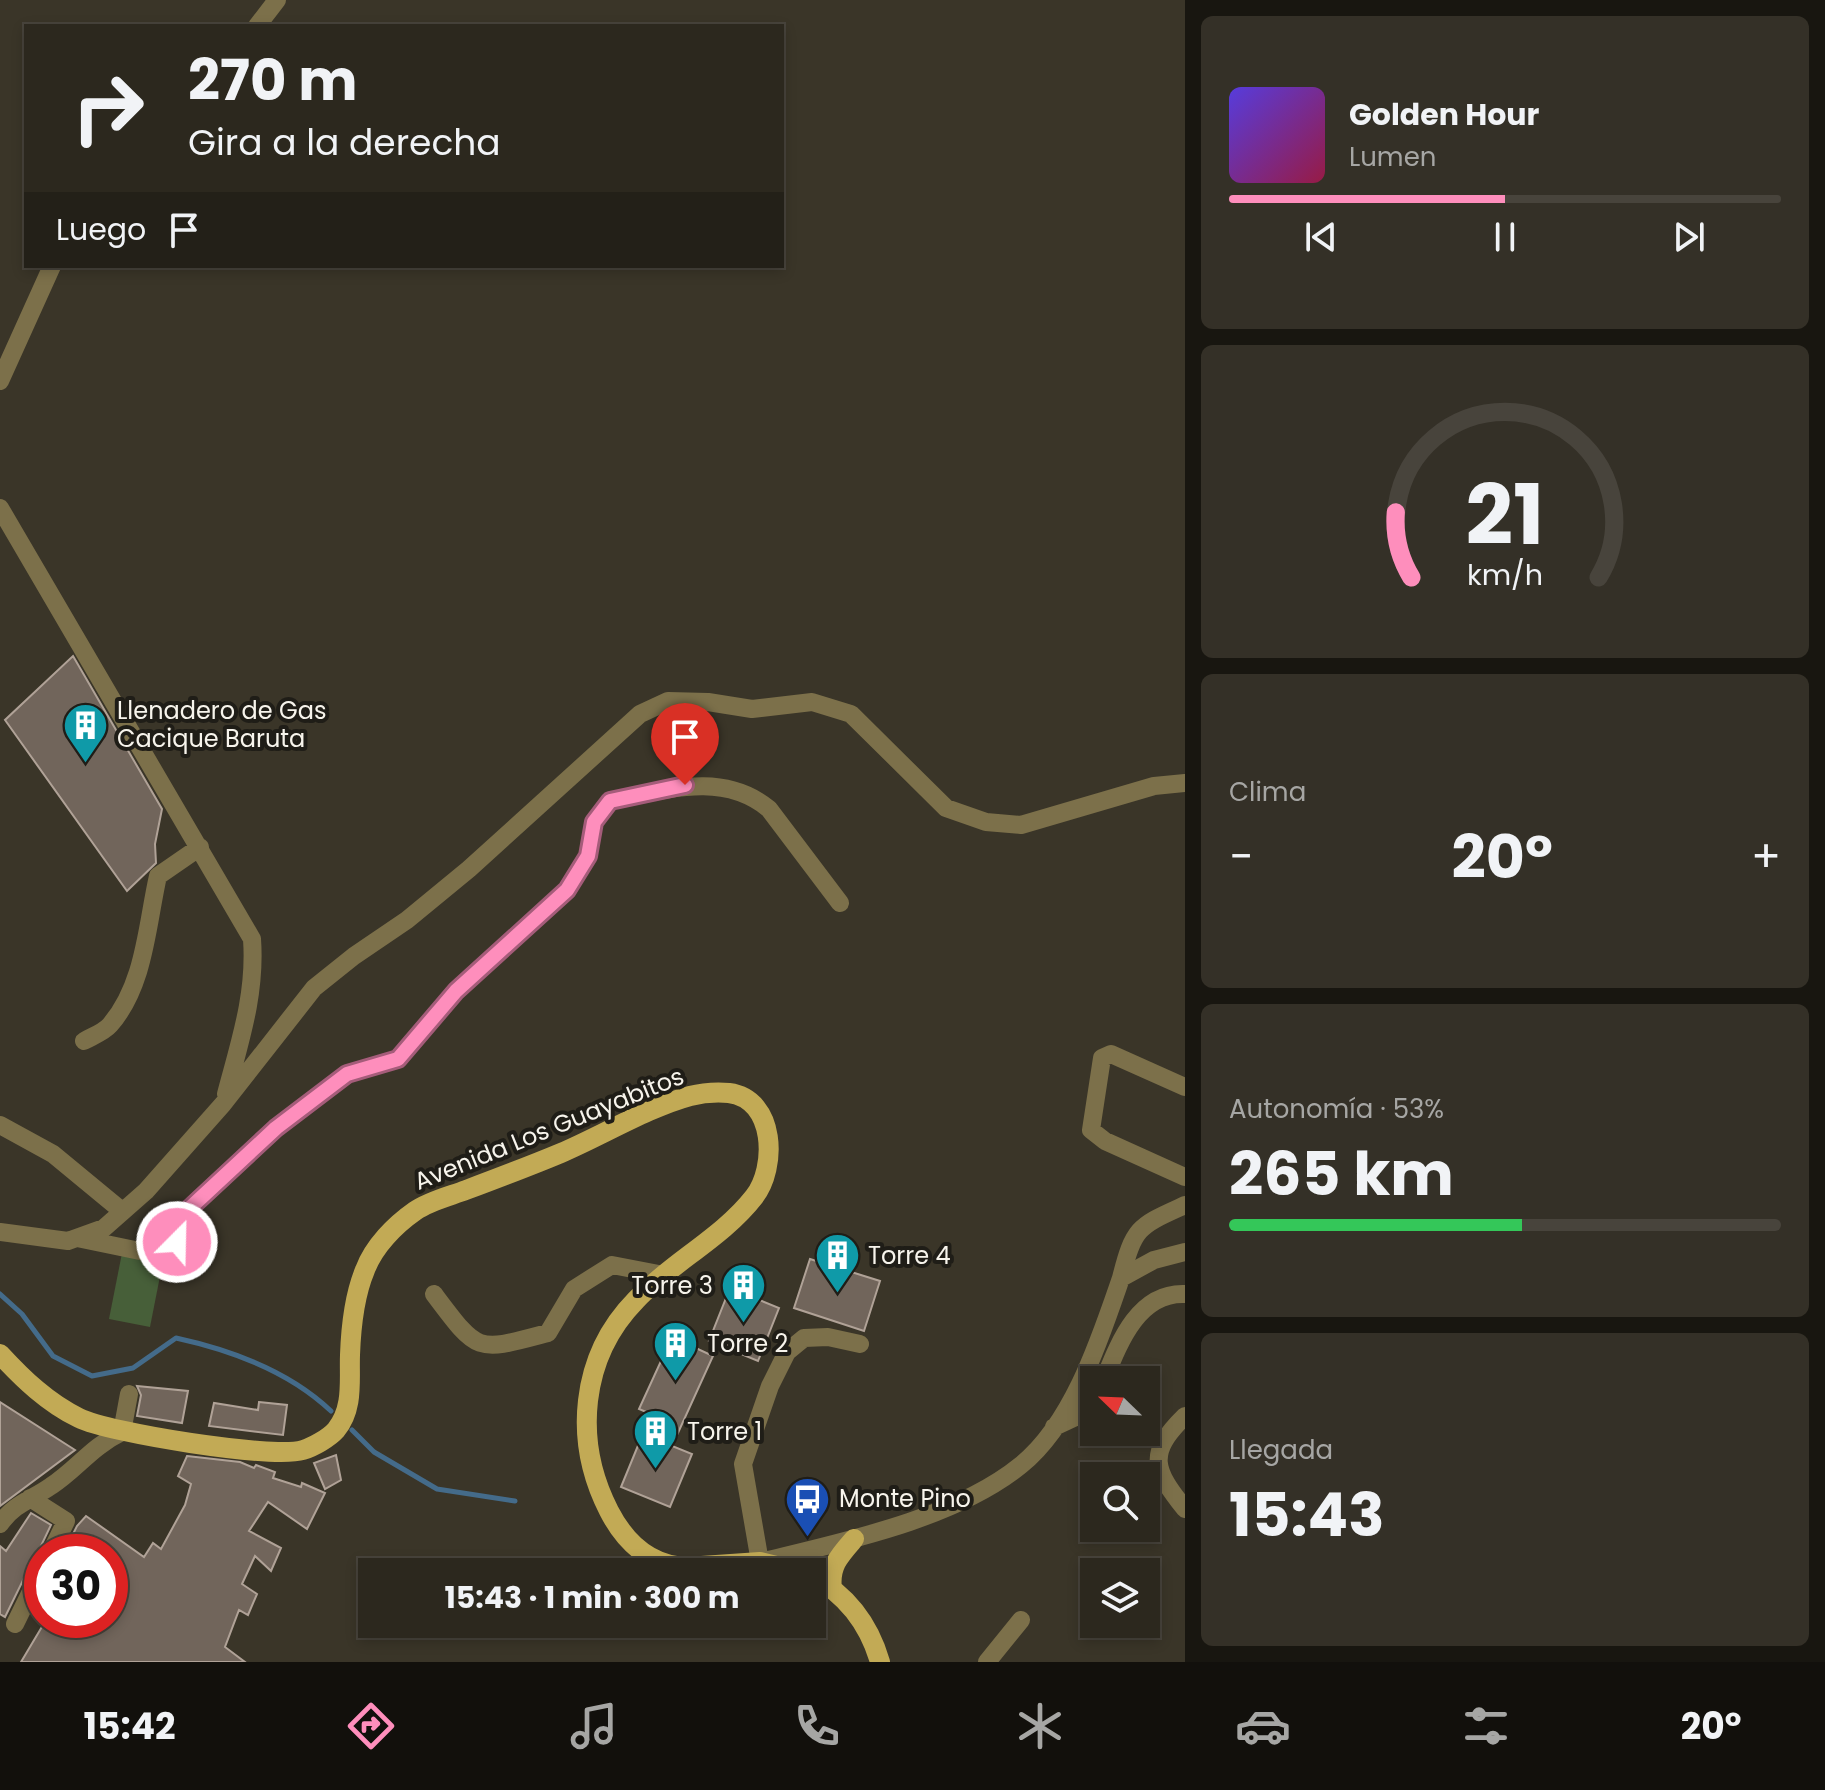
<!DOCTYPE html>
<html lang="es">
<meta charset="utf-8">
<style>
body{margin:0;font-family:Poppins,sans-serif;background:#343027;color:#f1f3f6;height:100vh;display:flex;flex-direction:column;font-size:30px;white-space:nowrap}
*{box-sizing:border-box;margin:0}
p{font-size:26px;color:#a6a6a4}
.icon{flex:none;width:44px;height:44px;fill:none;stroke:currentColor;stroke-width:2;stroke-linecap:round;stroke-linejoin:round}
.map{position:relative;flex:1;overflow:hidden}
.side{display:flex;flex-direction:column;gap:16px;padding:16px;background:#181610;width:640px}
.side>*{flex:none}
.top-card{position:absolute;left:24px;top:24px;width:760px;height:244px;border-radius:0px;box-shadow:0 4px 12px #0003,0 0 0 2px #48443c;background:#2c281e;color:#f1f3f6;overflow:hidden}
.needle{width:52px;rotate:293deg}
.fabs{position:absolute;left:1080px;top:1366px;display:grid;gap:16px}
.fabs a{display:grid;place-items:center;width:80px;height:80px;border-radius:0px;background:#2c281e;box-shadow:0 4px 12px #0003,0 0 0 2px #48443c;font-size:40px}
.speed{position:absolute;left:24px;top:1534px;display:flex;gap:16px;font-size:40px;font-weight:700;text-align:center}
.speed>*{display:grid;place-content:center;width:104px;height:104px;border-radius:50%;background:#2c281e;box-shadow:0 4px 12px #0003,0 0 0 2px #48443c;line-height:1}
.speed .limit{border:12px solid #d22;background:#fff;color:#111}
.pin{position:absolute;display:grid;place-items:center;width:68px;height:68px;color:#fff;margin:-82px -34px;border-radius:50% 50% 50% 0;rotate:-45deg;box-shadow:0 0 8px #0007}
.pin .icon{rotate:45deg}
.me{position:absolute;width:88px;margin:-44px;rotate:23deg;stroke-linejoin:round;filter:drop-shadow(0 0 6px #0008)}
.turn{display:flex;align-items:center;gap:28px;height:168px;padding:0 32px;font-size:36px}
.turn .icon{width:104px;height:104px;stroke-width:2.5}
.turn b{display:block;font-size:56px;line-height:68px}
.then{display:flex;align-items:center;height:76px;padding:0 32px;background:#0003;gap:16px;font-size:30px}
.big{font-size:60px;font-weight:700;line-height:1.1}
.side .tile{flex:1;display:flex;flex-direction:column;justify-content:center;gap:12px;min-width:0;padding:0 28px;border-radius:12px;background:#343027}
.side .dial{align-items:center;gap:0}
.dial svg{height:208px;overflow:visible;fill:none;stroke:#48443c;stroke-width:7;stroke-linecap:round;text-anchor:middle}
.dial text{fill:#f1f3f6;stroke:none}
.song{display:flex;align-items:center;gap:24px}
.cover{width:96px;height:96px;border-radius:12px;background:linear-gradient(135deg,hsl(250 70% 55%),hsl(340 70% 35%))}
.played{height:8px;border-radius:4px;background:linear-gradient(90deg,#fe8ebc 50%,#48443c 50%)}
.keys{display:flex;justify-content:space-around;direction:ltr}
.heat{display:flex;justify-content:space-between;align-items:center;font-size:44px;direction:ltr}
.charge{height:12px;border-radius:6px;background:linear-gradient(90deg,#34c759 53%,#48443c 0)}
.trip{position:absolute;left:358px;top:1558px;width:468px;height:80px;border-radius:0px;background:#2c281e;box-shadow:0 4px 12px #0003,0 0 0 2px #48443c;font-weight:700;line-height:80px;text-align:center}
.dock{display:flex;height:128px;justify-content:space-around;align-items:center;background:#12100c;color:#a6a6a4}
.dock .icon{width:56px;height:56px}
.dock .selected{color:#fe8ebc}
.dock b{font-size:36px;color:#f1f3f6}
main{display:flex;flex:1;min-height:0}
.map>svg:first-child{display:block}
.green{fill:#475f39}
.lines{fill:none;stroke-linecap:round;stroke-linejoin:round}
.stream{stroke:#446b8a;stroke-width:5}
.building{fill:#71655b;stroke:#b0a297;stroke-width:2}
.street{stroke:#7c704a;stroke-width:18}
.primary{stroke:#c2aa55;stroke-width:20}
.route-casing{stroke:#a55c7a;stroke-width:20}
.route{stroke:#fe8ebc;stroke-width:14}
.labels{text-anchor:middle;stroke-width:8;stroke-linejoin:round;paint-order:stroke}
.poi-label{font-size:24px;fill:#f7f4ec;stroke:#1f1d17;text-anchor:start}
.street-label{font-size:24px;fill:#f7f4ec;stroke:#1f1d17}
</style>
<main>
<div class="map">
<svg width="1185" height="1662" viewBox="0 0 1185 1662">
<rect width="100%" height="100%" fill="#3a3528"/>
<!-- green -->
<path class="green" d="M 123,1248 L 164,1256 L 150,1327 L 109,1319 Z"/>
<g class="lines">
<!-- stream -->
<path class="stream" d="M 0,1294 L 22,1314 L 53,1356 L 92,1376 L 133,1368 L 176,1338 C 231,1350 289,1371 331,1411
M 352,1430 L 374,1452 L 437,1489 L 515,1501"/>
</g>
<!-- building -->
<path class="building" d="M 73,656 L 162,809 L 155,844 L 156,863 L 127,891 L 5,720 Z
M 810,1259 L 880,1281 L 864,1331 L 794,1308 Z
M 730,1288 L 779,1308 L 758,1361 L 709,1341 Z
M 672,1337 L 713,1356 L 672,1446 L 692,1454 L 670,1507 L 621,1487 L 651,1414 L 639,1409 Z
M 137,1386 L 188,1391 L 182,1423 L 137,1416 L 141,1395 Z
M 0,1402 L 75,1450 L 0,1506 Z
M 259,1402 L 287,1405 L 283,1435 L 209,1426 L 214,1403 L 258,1410 Z
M 336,1455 L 341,1480 L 325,1489 L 314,1463 Z
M 187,1456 L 240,1462 L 254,1468 L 256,1465 L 275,1472 L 273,1478 L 301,1487 L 302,1483 L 325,1493 L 307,1529 L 268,1502 L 249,1531 L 281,1548 L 271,1571 L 255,1556 L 242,1584 L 257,1594 L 248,1615 L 239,1610 L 225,1647 L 245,1662 L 21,1662 L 46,1620 L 110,1620 L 110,1552 L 64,1552 L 77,1526 L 86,1516 L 144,1557 L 153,1543 L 161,1549 L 185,1505 L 191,1484 L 178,1476 Z
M 31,1513 L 51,1525 L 40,1548 L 40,1557 L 31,1564 L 5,1617 L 0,1614 L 0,1546 L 6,1551 Z"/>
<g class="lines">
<!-- street -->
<path class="street" d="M 257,26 L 277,0
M 0,381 L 52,266
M 0,508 L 252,939 C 256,994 240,1041 226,1094
M 84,1041 C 93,1036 104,1032 110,1025 C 145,985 147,924 158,876 L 200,847
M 1185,1087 L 1111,1054 L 1102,1058 L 1091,1130 L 1105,1141 L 1185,1177
M 0,1125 L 53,1154 L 122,1211
M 0,1232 L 68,1241 L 104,1228 L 146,1191 L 223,1104 L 314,988 L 354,956 L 407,920 L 469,869 L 640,714 L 668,701 L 708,702 L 752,709 L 812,702 L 851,714 L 946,808 L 986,822 L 1021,825 L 1154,786 L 1185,783
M 77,1238 L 164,1256 L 173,1252 L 181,1221 L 190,1208 L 276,1128 L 347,1074 L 398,1059 L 456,991 L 567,890 L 588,856 L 594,822 L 610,801 C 663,791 722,770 769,809 L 840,903
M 1121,1278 C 1134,1226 1139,1226 1185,1205
M 434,1294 C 479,1354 476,1352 548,1333 L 574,1289 L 612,1265 L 664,1275
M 860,1344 L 828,1337 L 804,1338 L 787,1352 L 770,1386 L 743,1464 L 760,1562 C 842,1542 955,1519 1021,1465 C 1073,1423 1100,1339 1121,1278 L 1154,1260 L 1185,1252
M 1104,1380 C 1119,1343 1138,1292 1185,1294
M 1185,1416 C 1146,1454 1154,1470 1185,1509
M 1054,1427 L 1084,1413 L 1094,1399
M 30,1498 L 66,1521 L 51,1552
M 0,1524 C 15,1503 31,1500 51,1486 C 78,1468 91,1447 122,1432 L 129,1394
M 15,1624 L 42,1569
M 987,1662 L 1021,1620"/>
<!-- primary -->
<path class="primary" d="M 0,1354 C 23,1379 48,1403 79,1418 C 109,1433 272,1459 303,1450 C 313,1447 329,1438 336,1430 C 354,1408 349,1380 350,1355 C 351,1327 354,1296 365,1270 C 374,1246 395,1225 415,1211 C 429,1201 450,1196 466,1190 C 498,1178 530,1166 561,1153 C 601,1136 649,1107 690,1096 C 702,1093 717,1092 729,1093 C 776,1099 777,1168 754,1197 C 722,1238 672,1262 636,1300 C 580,1357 573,1441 609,1511 C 625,1542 650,1566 687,1567 L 760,1562 L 801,1572
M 812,1576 C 847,1595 869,1624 880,1662
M 832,1589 C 829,1566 840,1555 854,1539"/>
</g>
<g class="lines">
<defs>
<path id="route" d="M 177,1242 L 181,1221 L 190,1208 L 276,1128 L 347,1074 L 398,1059 L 456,991 L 567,890 L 588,856 L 594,822 L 610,801 L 685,785"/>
</defs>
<!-- route casing -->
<use href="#route" class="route-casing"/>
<!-- route -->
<use href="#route" class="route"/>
</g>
<!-- icons -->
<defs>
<symbol id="building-pin" viewBox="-11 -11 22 30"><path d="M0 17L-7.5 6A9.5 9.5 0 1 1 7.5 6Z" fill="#0f9aa8" stroke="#1f1d17"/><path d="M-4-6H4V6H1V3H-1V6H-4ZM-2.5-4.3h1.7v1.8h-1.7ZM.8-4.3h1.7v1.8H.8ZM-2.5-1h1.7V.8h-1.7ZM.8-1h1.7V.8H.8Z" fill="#fff"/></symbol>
<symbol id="bus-pin" viewBox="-11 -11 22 30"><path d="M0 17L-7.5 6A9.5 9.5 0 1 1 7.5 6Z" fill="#1a4fb4" stroke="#1f1d17"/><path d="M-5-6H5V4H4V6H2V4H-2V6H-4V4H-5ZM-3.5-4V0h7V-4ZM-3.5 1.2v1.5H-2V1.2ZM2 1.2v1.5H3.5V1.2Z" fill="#fff"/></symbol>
</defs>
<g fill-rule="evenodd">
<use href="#building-pin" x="60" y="700" width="51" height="69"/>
<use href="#building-pin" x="812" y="1230" width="51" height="69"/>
<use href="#building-pin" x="718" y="1260" width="51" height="69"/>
<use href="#building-pin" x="650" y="1318" width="51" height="69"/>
<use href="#building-pin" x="630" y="1406" width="51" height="69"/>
<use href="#bus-pin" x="782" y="1474" width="51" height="69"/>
</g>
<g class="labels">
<!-- poi labels -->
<g class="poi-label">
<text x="117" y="719">Llenadero de Gas<tspan x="117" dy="28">Cacique Baruta</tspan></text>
<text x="868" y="1264">Torre 4</text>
<text x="713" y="1294" text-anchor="end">Torre 3</text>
<text x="707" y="1352">Torre 2</text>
<text x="687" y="1440">Torre 1</text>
<text x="839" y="1507">Monte Pino</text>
</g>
<!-- street labels -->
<g class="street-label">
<text transform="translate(549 1129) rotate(-22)" y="8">Avenida Los Guayabitos</text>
</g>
</g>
</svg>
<div class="fabs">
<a><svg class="needle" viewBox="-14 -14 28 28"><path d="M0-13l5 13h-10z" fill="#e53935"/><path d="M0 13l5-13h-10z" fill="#a6a6a4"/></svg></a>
<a><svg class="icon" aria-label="search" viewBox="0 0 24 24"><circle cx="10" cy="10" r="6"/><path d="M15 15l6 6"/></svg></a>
<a><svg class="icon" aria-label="layers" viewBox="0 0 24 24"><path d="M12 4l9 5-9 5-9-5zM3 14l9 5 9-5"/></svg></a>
</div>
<div class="speed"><div class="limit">30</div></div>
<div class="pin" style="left:685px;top:785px;background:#d93025"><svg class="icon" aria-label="arrive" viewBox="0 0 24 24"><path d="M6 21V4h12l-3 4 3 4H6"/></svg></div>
<svg class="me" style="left:177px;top:1242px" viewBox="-20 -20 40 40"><circle r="17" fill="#fe8ebc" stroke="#fff" stroke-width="3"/><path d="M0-11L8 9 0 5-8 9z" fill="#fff"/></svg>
<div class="trip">15:43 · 1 min · 300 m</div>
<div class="top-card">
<div class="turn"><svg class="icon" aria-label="right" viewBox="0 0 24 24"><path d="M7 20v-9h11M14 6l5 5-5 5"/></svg><div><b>270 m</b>Gira a la derecha</div></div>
<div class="then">Luego<svg class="icon" aria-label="arrive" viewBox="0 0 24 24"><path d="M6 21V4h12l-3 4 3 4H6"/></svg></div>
</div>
</div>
<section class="side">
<div class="tile">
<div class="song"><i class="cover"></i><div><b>Golden Hour</b><p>Lumen</p></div></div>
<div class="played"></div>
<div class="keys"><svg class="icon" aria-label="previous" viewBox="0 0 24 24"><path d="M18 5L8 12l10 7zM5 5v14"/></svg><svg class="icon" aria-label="pause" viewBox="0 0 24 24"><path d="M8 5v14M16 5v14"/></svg><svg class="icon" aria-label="next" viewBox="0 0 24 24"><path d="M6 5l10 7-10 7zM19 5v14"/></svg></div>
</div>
<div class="tile dial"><svg viewBox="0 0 100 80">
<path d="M14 69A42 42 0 1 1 86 69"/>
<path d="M14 69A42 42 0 0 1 8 44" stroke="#fe8ebc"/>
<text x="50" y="56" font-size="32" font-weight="700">21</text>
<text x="50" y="72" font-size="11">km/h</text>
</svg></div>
<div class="tile"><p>Clima</p>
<div class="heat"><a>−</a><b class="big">20°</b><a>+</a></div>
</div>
<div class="tile"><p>Autonomía · 53%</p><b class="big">265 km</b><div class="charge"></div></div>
<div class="tile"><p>Llegada</p><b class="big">15:43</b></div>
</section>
</main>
<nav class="dock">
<b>15:42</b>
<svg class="icon selected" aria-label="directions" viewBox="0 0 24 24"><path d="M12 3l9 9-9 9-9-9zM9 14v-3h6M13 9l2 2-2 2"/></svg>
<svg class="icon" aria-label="music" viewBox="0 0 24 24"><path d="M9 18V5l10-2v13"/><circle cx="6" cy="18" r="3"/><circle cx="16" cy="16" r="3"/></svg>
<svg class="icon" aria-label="phone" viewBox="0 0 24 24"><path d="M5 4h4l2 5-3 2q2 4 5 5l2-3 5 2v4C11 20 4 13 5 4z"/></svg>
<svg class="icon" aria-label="climate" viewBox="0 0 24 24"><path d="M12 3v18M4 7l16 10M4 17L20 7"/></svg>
<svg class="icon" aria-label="car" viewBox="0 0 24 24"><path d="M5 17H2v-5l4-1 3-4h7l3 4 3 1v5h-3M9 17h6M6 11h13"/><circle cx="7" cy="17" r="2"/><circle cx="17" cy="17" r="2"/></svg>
<svg class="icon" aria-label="filters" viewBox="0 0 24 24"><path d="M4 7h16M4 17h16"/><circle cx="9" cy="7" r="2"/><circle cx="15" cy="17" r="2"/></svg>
<b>20°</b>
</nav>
